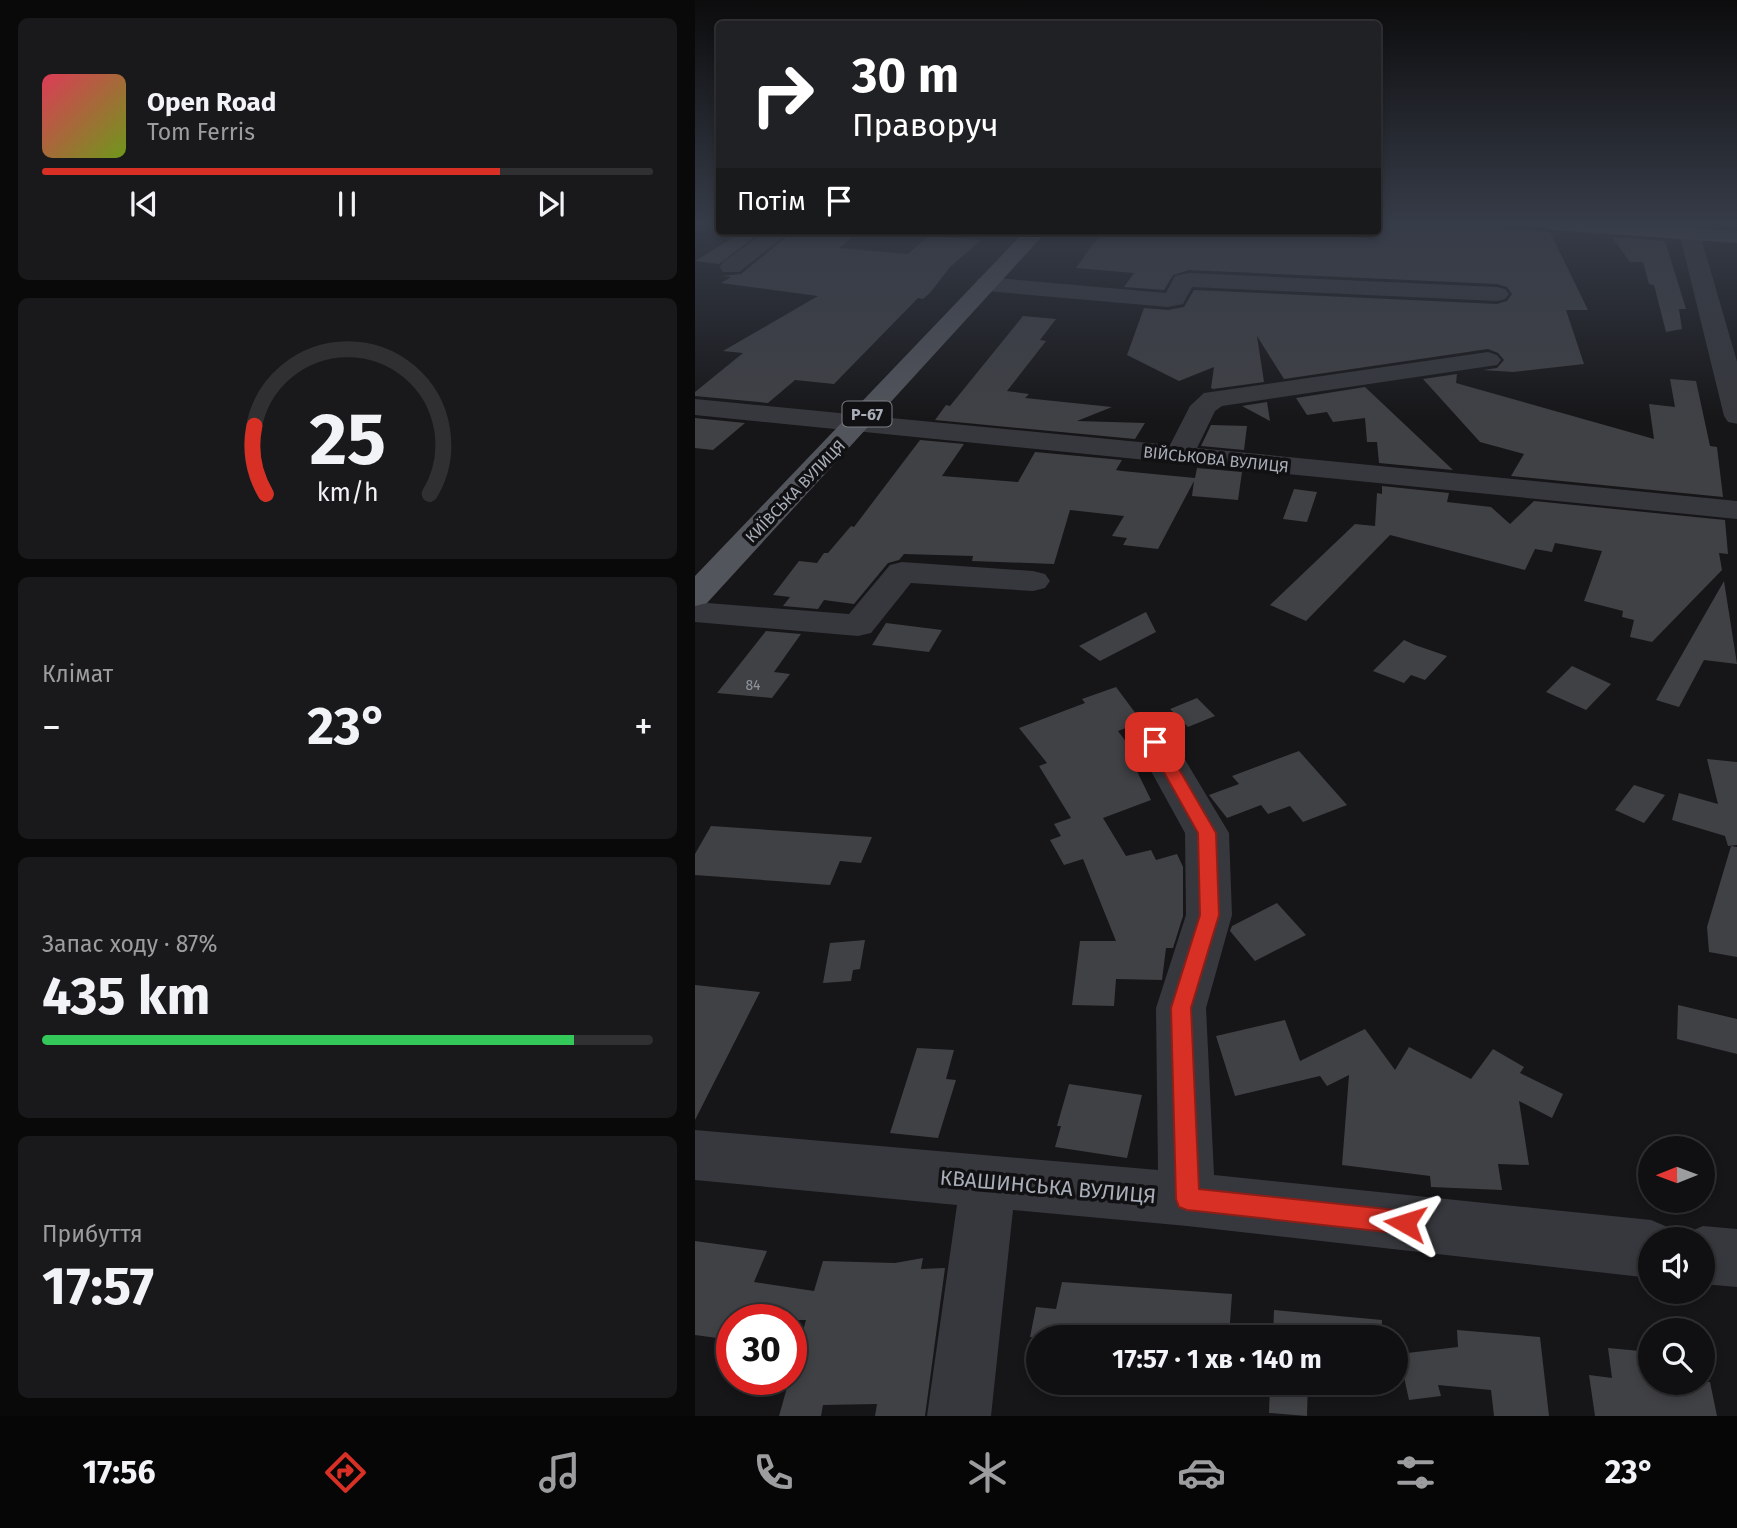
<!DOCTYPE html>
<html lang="uk">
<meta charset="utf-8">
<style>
body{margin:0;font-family:"Fira Sans",sans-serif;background:#19191b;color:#f1f3f6;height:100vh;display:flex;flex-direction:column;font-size:26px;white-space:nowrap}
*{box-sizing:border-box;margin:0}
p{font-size:23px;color:#9c9d9f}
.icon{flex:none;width:38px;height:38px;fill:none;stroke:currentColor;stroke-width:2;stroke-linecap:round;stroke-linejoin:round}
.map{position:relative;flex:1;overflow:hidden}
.panel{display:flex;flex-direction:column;gap:18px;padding:18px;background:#09090a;width:695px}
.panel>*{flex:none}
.banner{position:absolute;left:21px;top:21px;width:665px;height:214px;border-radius:7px;box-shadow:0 4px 10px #0003,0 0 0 2px #303032;background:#202124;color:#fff;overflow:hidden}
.needle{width:46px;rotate:269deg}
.buttons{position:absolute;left:943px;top:1136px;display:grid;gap:14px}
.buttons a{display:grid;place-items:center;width:77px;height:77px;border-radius:50%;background:#101012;box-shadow:0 4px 10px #0003,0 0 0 2px #303032;font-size:35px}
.speed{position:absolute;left:21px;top:1304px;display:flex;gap:14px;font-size:35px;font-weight:700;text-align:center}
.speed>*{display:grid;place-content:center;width:91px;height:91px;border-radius:50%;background:#101012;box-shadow:0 4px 10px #0003,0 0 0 2px #303032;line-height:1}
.speed .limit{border:10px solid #d22;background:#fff;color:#111}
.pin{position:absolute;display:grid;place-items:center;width:60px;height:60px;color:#fff;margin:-30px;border-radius:14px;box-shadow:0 4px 10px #0006}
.me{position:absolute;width:77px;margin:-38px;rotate:276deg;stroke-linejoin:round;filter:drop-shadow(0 0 5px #0008)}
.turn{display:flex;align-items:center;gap:24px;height:147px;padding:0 21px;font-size:32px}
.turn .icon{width:91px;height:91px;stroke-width:2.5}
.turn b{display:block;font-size:49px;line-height:60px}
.then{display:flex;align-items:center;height:66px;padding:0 21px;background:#0003;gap:14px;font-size:26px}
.big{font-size:52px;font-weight:700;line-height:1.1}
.panel .card{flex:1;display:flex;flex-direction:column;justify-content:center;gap:10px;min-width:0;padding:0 24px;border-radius:10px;background:#19191b}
.panel .dial{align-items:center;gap:0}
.dial svg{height:182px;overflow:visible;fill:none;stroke:#303032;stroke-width:7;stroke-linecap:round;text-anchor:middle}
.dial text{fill:#f1f3f6;stroke:none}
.song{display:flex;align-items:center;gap:21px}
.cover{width:84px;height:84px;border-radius:10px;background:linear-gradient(135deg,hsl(350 70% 55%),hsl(80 70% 35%))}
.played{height:7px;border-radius:4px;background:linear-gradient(90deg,#d93025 75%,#303032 75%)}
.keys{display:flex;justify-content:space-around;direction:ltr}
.heat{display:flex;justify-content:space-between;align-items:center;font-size:38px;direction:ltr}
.charge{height:10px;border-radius:5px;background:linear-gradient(90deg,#34c759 87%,#303032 0)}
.trip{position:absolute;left:331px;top:1325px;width:382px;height:70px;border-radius:35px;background:#101012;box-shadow:0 4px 10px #0003,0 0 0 2px #303032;font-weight:700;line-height:70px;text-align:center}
.dock{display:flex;height:112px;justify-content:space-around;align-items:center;background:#060607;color:#9c9d9f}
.dock .icon{width:49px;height:49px}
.dock .active{color:#d93025}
.dock b{font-size:32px;color:#f1f3f6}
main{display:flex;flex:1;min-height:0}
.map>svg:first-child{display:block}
.building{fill:#404145}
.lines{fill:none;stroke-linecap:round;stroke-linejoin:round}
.minor{fill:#37383d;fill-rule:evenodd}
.major{fill:#53555c;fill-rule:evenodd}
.route{fill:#d93025;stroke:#8d1f18;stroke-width:2}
.labels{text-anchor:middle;stroke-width:7;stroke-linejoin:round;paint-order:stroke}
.number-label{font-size:14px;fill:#8e929b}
.shield{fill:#111113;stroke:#7b7e86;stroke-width:2}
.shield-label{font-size:16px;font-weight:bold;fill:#a8adb8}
.far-street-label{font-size:16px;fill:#a8adb8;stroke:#111113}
.near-street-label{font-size:21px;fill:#a8adb8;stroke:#111113}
</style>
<main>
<section class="panel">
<div class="card">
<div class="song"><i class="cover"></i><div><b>Open Road</b><p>Tom Ferris</p></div></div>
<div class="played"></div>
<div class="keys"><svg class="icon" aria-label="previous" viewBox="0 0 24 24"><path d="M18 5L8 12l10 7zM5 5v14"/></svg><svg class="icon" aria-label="pause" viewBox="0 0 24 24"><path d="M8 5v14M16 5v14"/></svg><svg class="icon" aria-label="next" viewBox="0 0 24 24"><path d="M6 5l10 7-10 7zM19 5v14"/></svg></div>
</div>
<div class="card dial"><svg viewBox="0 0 100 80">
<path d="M14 69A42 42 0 1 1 86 69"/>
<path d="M14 69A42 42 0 0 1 9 39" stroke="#d93025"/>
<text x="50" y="56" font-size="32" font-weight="700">25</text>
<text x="50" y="72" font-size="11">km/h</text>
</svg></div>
<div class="card"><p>Клімат</p>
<div class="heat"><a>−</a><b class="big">23°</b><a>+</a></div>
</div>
<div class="card"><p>Запас ходу · 87%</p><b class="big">435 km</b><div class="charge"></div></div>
<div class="card"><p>Прибуття</p><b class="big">17:57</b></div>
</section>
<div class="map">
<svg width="1043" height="1416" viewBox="0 0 1043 1416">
<rect width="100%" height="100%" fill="#161618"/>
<!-- building -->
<path class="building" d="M 683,224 L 763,224 L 855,232 L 893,310 L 871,310 L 889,364 L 818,372 L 788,370 L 802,368 L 809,360 L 803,353 L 793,349 L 589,379 L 562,336 L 569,382 L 518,389 L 516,388 L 519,367 L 484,381 L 432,355 L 449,308 L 473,310 L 489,307 L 499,290 L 802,304 L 812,301 L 817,294 L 812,287 L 802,284 L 494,270 L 478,275 L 469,290 L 429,287 L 439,273 L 381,268 L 398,244 L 412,231 L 599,231 L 678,239 Z
M 49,231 L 67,231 L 24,264 L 0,261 Z
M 99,231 L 165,231 L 144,248 L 213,254 L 234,236 L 286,240 L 255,267 L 235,293 L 228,299 L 223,298 L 139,384 L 100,380 L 73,403 L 0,396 L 0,392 L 48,353 L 28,351 L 123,296 L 26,283 L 36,277 L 27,276 L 46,274 Z
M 917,237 L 970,241 L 991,309 L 984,309 L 987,329 L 971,332 L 959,285 L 954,284 L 948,262 L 935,262 Z
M 328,316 L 361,319 L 345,340 L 351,341 L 312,391 L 334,394 L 330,398 L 417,407 L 382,421 L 450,423 L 440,439 L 240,420 L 251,405 L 255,406 Z
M 762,374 L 761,383 L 959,439 L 954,404 L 980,407 L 975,379 L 1001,381 L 1015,446 L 1022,447 L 1028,497 L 816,476 L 829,454 L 785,442 L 728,379 Z
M 670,387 L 758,470 L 684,463 L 682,442 L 672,442 L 670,418 L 638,422 L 632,412 L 612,415 L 601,398 Z
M 572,402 L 575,421 L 547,406 Z
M 0,418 L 50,423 L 18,450 L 0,448 Z
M 516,425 L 552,426 L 549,450 L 506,446 Z
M 225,440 L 269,444 L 247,476 L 323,482 L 340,452 L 427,460 L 421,470 L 427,471 L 500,478 L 502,468 L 547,472 L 543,500 L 497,496 L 499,481 L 463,549 L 428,545 L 432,538 L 417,536 L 429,516 L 375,510 L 359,564 L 277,561 L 278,556 L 209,554 L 204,560 L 193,563 L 159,604 L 129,600 L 123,609 L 88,606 L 95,597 L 78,595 L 104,561 L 122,563 L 129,553 L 133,553 L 156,526 L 159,527 Z
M 687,486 L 754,493 L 752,502 L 796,507 L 815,524 L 839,501 L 1030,520 L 1033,554 L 1024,553 L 1027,570 L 957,642 L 935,637 L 939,620 L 927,617 L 928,611 L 889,601 L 907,551 L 860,543 L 857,552 L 840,549 L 830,570 L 695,535 L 611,621 L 575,605 L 660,524 L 680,526 L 682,493 L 687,494 Z
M 599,489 L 622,492 L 612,522 L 588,519 Z
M 1029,581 L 1042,664 L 1009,660 L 984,707 L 961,700 Z
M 451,612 L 461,632 L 405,661 L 384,646 Z
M 191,623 L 247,630 L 234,652 L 177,645 Z
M 71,631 L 106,634 L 79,672 L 95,674 L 77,698 L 22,693 Z
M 709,640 L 720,645 L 752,656 L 730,680 L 716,675 L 709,683 L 678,671 Z
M 877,666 L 916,684 L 891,710 L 851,692 Z
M 421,687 L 447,722 L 423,731 L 444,759 L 438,763 L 456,800 L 408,818 L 431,856 L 456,850 L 461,860 L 482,854 L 488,867 L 488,916 L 478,948 L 471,948 L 467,980 L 421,979 L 419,1006 L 377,1005 L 385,941 L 421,941 L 388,859 L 369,865 L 355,840 L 366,836 L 359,824 L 376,818 L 344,766 L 352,763 L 324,728 L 390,703 L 387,699 Z
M 502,698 L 520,716 L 493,727 L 475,709 Z
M 604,751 L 652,805 L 608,822 L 595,806 L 573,814 L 566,805 L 532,818 L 514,795 L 544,784 L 537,776 Z
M 1012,759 L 1042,762 L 1042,845 L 1033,846 L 1030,836 L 977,820 L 984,793 L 1023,804 Z
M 939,785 L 970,795 L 949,823 L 920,810 Z
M 16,826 L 177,837 L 166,863 L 145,861 L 135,885 L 0,875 L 0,854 Z
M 1036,846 L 1042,847 L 1042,957 L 1014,952 L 1012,927 Z
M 582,903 L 611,935 L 560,961 L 535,931 L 537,926 Z
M 170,940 L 165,969 L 158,970 L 156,981 L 128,983 L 135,943 Z
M 0,985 L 65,992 L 0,1120 Z
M 983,1005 L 1042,1019 L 1042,1054 L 982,1039 Z
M 590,1020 L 605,1061 L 670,1029 L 700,1070 L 714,1047 L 776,1079 L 798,1049 L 829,1067 L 825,1073 L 868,1094 L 857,1118 L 824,1101 L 834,1165 L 803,1164 L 807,1190 L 736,1187 L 735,1176 L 647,1165 L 654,1075 L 632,1086 L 625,1076 L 540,1096 L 521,1036 Z
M 222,1048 L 259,1050 L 251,1079 L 261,1080 L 243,1138 L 195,1133 Z
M 374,1084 L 447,1095 L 432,1158 L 360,1147 L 366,1126 L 362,1126 Z
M 0,1241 L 72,1251 L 59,1282 L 119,1291 L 128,1261 L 200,1263 L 228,1258 L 226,1269 L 250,1268 L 230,1416 L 180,1416 L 182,1404 L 128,1405 L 126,1416 L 84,1416 L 111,1320 L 37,1320 L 37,1340 L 0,1335 Z
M 367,1282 L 537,1294 L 534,1337 L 335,1337 L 341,1307 L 361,1309 Z
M 579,1310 L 687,1320 L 686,1337 L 578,1337 Z
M 762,1330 L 845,1337 L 854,1416 L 799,1416 L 796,1390 L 743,1385 L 746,1396 L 714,1400 L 704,1354 L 763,1347 Z
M 913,1348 L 956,1352 L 956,1382 L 1015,1382 L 1022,1416 L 900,1416 L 894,1375 L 917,1378 Z
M 575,1382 L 613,1382 L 612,1416 L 574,1413 Z"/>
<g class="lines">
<!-- minor -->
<path class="minor" d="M 982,224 L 1002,224 L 1043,365 L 1043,424 L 1033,422 L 1029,416 Z
M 72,231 L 96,231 L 44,272 L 28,272 L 25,267 L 28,262 Z
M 494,273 L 802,287 L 810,289 L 814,294 L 810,299 L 802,301 L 497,287 L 488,304 L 473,307 L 291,291 L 283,289 L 280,284 L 283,279 L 291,277 L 471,293 L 480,276 Z
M 793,352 L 802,355 L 806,360 L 802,365 L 527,406 L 520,411 L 502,448 L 1043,501 L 1043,519 L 0,415 L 0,399 L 475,445 L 495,406 L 509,393 Z
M 207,562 L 338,571 L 350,574 L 355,581 L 350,588 L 338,591 L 216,583 L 176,633 L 163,636 L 0,622 L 0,602 L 154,614 L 195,565 Z
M 460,729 L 474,733 L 534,833 L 537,915 L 511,1008 L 519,1175 L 956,1220 L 977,1229 L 981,1239 L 956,1239 L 956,1278 L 492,1226 L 318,1210 L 296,1416 L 232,1416 L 262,1205 L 0,1180 L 0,1130 L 463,1170 L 461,1008 L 491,915 L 490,833 L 440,742 L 446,733 Z
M 1008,1226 L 1043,1229 L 1043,1287 L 1008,1284 L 1008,1239 L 985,1239 L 987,1235 Z"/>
<!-- major -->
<path class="major" d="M 848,224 L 942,224 L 1043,231 L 1043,243 L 858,230 L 851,228 Z
M 330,231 L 352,231 L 12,603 L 0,606 L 0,576 Z"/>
</g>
<!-- sky -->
<linearGradient id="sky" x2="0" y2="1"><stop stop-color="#0c0c0d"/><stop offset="0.53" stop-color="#363c48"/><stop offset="1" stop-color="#363c48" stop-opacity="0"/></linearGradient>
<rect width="1043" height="422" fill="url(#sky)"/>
<!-- route -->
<path class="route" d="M 460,737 L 466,738 L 521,833 L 524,915 L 496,1008 L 504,1189 L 710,1211 L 719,1214 L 722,1223 L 719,1231 L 710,1234 L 492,1210 L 484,1207 L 481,1199 L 476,1008 L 505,915 L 503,833 L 452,742 Z"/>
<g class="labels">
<!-- number labels -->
<g class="number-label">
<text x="58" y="690">84</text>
</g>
<!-- shield labels -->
<rect class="shield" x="147.5" y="401.5" width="49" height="25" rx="5"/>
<g class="shield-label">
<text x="172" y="420">Р-67</text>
</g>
<!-- far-street labels -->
<g class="far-street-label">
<text transform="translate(521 459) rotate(6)" y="6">ВІЙСЬКОВА ВУЛИЦЯ</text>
<text transform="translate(100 491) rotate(-46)" y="6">КИЇВСЬКА ВУЛИЦЯ</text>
</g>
<!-- near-street labels -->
<g class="near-street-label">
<text transform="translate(353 1187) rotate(5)" y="7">КВАШИНСЬКА ВУЛИЦЯ</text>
</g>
</g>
</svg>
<div class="buttons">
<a><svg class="needle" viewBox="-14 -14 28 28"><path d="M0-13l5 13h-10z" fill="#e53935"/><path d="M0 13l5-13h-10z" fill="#9c9d9f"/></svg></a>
<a><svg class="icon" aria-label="sound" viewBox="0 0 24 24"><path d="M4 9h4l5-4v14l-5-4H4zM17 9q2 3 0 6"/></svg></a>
<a><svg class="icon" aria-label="search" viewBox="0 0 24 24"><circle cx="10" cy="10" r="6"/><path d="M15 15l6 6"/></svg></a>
</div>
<div class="speed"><div class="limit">30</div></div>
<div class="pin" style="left:460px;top:742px;background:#d93025"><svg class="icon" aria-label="arrive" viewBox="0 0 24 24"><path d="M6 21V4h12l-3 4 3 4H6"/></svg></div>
<svg class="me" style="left:710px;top:1223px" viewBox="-20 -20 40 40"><path d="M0-17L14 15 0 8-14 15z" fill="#d93025" stroke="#fff" stroke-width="4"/></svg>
<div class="trip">17:57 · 1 хв · 140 m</div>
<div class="banner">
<div class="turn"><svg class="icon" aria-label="right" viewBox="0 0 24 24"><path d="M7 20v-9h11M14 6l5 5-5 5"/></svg><div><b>30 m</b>Праворуч</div></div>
<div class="then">Потім<svg class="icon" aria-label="arrive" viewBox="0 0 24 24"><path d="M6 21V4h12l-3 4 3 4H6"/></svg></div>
</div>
</div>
</main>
<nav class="dock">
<b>17:56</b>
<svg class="icon active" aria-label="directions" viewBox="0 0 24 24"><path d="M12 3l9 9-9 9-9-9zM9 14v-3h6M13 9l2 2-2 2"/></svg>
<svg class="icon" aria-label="music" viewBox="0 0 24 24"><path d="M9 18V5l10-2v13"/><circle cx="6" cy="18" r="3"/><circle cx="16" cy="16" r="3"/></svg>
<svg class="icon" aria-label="phone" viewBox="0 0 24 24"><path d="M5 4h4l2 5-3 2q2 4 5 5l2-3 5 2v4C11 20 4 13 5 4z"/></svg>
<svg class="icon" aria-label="climate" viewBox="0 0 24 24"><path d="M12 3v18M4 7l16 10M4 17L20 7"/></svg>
<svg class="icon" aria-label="car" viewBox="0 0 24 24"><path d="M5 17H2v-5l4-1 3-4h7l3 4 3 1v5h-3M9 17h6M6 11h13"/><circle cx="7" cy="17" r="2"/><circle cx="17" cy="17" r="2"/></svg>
<svg class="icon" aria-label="filters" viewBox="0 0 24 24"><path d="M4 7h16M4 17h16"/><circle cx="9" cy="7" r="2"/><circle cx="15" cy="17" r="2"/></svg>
<b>23°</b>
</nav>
